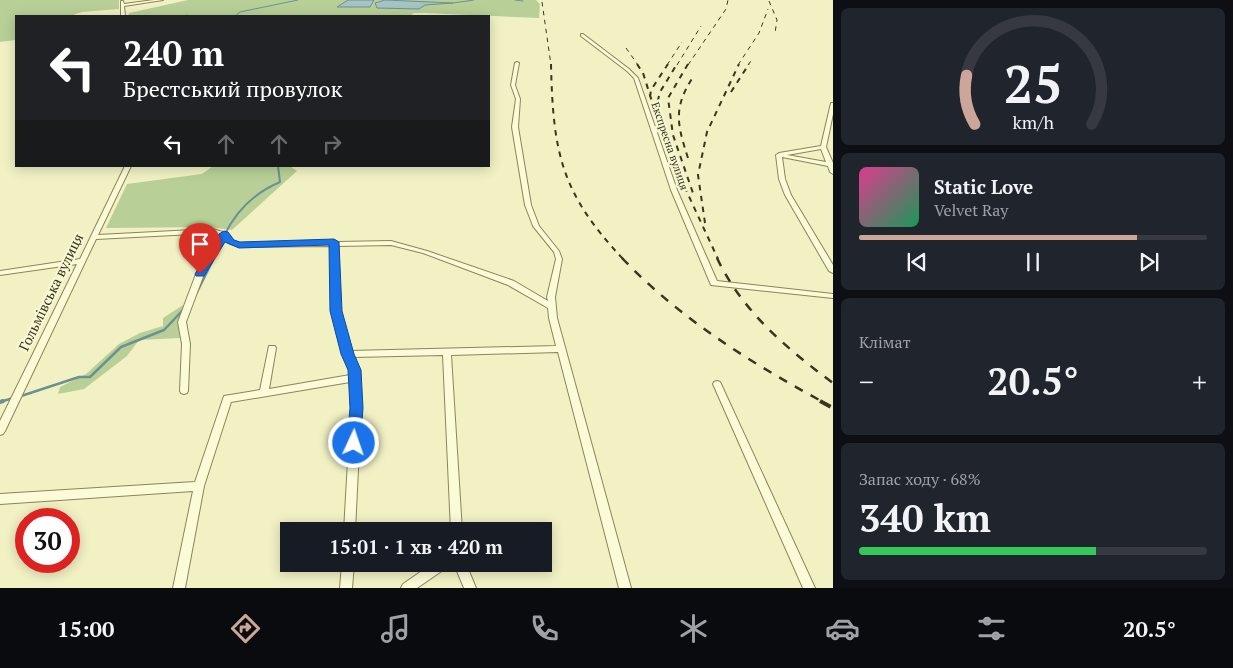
<!DOCTYPE html>
<html lang="uk">
<meta charset="utf-8">
<style>
body{margin:0;font-family:"PT Serif",serif;background:#20242c;color:#f1f3f6;height:100vh;display:flex;flex-direction:column;font-size:19px;white-space:nowrap}
*{box-sizing:border-box;margin:0}
p{font-size:16px;color:#9ea1a6}
.icon{flex:none;width:28px;height:28px;fill:none;stroke:currentColor;stroke-width:2;stroke-linecap:round;stroke-linejoin:round}
.map{position:relative;flex:1;overflow:hidden}
.details{display:flex;flex-direction:column;gap:8px;padding:8px;background:#0d0f14;width:400px}
.details>*{flex:none}
.top-card{position:absolute;left:15px;top:15px;width:475px;height:152px;border-radius:0px;box-shadow:0 2px 12px #0003;background:#202124;color:#fff;overflow:hidden}
.speed{position:absolute;left:15px;top:508px;display:flex;gap:10px;font-size:25px;font-weight:700;text-align:center}
.speed>*{display:grid;place-content:center;width:65px;height:65px;border-radius:50%;background:#171b24;box-shadow:0 2px 12px #0003;line-height:1}
.speed .limit{border:8px solid #d22;background:#fff;color:#111}
.pin{position:absolute;display:grid;place-items:center;width:42px;height:42px;color:#fff;margin:-51px -21px;border-radius:50% 50% 50% 0;rotate:-45deg;box-shadow:0 0 5px #0007}
.pin .icon{rotate:45deg}
.me{position:absolute;width:55px;margin:-28px;rotate:3deg;stroke-linejoin:round;filter:drop-shadow(0 0 4px #0008)}
.turn{display:flex;align-items:center;gap:18px;height:105px;padding:0 25px;font-size:22px}
.turn .icon{width:65px;height:65px;stroke-width:2.5}
.turn b{display:block;font-size:35px;line-height:42px}
.lanes{display:flex;align-items:center;height:48px;padding:0 25px;background:#0003;justify-content:center;gap:25px;direction:ltr}
.lanes .off{opacity:.35}
.big{font-size:38px;font-weight:800;line-height:1.1}
.details .widget{flex:1;display:flex;flex-direction:column;justify-content:center;gap:8px;min-width:0;padding:0 18px;border-radius:8px;background:#20242c}
.details .dial{align-items:center;gap:0}
.dial svg{height:130px;overflow:visible;fill:none;stroke:#363941;stroke-width:7;stroke-linecap:round;text-anchor:middle}
.dial text{fill:#f1f3f6;stroke:none}
.song{display:flex;align-items:center;gap:15px}
.cover{width:60px;height:60px;border-radius:8px;background:linear-gradient(135deg,hsl(330 70% 55%),hsl(150 70% 35%))}
.played{height:5px;border-radius:2px;background:linear-gradient(90deg,#cca698 80%,#363941 80%)}
.keys{display:flex;justify-content:space-around;direction:ltr}
.heat{display:flex;justify-content:space-between;align-items:center;font-size:28px;direction:ltr}
.charge{height:8px;border-radius:4px;background:linear-gradient(90deg,#34c759 68%,#363941 0)}
.trip{position:absolute;left:280px;top:522px;width:272px;height:50px;border-radius:0px;background:#171b24;box-shadow:0 2px 12px #0003;font-weight:800;line-height:50px;text-align:center}
.tabs{display:flex;height:80px;justify-content:space-around;align-items:center;background:#090b0e;color:#9ea1a6}
.tabs .icon{width:35px;height:35px}
.tabs .active{color:#cca698}
.tabs b{font-size:22px;color:#f1f3f6}
main{display:flex;flex:1;min-height:0}
.map>svg:first-child{display:block}
.green{fill:#b8d097}
.water{fill:#a6c4c4;stroke:#6c9193}
.lines{fill:none;stroke-linecap:round;stroke-linejoin:round}
.stream-far3{stroke:#6c9193;stroke-width:1}
.stream-far2{stroke:#6c9193;stroke-width:2}
.stream-far1{stroke:#6c9193;stroke-width:2.5}
.stream{stroke:#6c9193;stroke-width:4}
.street-casing{stroke:#8d8459;stroke-width:2}
.street{fill:#fbfbd8;fill-rule:evenodd}
.rail-far3{stroke:#3c351e;stroke-width:1;stroke-dasharray:4.5 4.5;stroke-linecap:butt}
.rail-far2{stroke:#3c351e;stroke-width:2;stroke-dasharray:5.5 5.5;stroke-linecap:butt}
.rail-far1{stroke:#3c351e;stroke-width:2.5;stroke-dasharray:9 9;stroke-linecap:butt}
.rail{stroke:#3c351e;stroke-width:4;stroke-dasharray:12 12;stroke-linecap:butt}
.route{fill:#1a73e8;stroke:#114b97}
.labels{text-anchor:middle;stroke-width:4.5;stroke-linejoin:round;paint-order:stroke}
.far-street-label{font-size:11px;fill:#3c351e;stroke:#f7f8d4}
.street-label{font-size:14px;fill:#3c351e;stroke:#f7f8d4}
</style>
<main>
<div class="map">
<svg width="833" height="588" viewBox="0 0 833 588">
<rect width="100%" height="100%" fill="#f1f1c4"/>
<!-- green -->
<path class="green" d="M 0,0 L 119,0 L 119,9 L 82,12 L 70,16 L 16,16 L 16,40 L 0,42 Z
M 188,0 L 536,0 L 540,4 L 539,18 L 424,13 L 414,13 L 410,16 L 128,16 L 129,13 Z
M 213,166 L 290,166 L 297,171 L 232,230 L 209,227 L 106,228 L 127,184 L 202,174 Z
M 183,305 L 180,338 L 139,340 L 127,356 L 84,389 L 58,394 L 60,387 L 86,374 L 119,344 L 140,333 L 163,326 L 163,318 Z"/>
<!-- water -->
<path class="water" d="M 348,0 L 374,0 L 370,7 L 337,7 Z
M 385,0 L 453,3 L 425,5 L 419,9 L 377,8 L 375,3 Z"/>
<g class="lines">
<!-- stream-far3 -->
<path class="stream-far3" d="M 515,0 L 523,1
M 453,3 L 474,0
M 187,15 L 189,16
M 235,16 L 240,12 L 298,0"/>
<!-- stream-far2 -->
<path class="stream-far2" d="M 224,236 C 236,211 254,193 280,182 L 278,166
M 213,259 L 222,241"/>
<!-- stream-far1 -->
<path class="stream-far1" d="M 195,296 L 214,258
M 21,396 L 79,377 L 90,377 L 121,347 L 164,330 L 183,310
M 0,402 L 13,398"/>
<!-- stream -->
<path class="stream" d="M 0,402 L 3,401"/>
<defs>
<path id="street" d="M 154,0 L 163,0 L 124,6 L 125,16 L 121,16 L 121,1 L 123,1 L 124,4 Z
M 581,34 L 583,34 L 629,69 L 638,78 L 677,190 L 717,281 L 833,294 L 833,298 L 711,285 L 671,190 L 634,78 L 627,71 L 581,36 Z
M 517,62 L 519,63 L 515,85 L 520,99 L 518,127 L 531,205 L 539,226 L 559,251 L 562,259 L 555,297 L 557,318 L 631,588 L 619,588 L 558,352 L 451,355 L 462,531 L 451,531 L 443,355 L 353,357 L 358,370 L 361,408 L 355,531 L 344,531 L 351,408 L 350,382 L 231,402 L 204,486 L 185,588 L 173,588 L 193,491 L 0,504 L 0,494 L 195,482 L 224,396 L 260,390 L 269,346 L 275,346 L 276,348 L 269,389 L 350,375 L 350,370 L 343,354 L 332,311 L 331,246 L 239,247 L 228,243 L 224,239 L 204,274 L 186,322 L 190,344 L 188,391 L 187,393 L 184,394 L 181,393 L 180,391 L 182,344 L 178,322 L 196,274 L 220,235 L 213,233 L 96,239 L 5,431 L 3,434 L 0,435 L 0,421 L 77,264 L 0,275 L 0,271 L 80,259 L 125,166 L 131,166 L 98,235 L 213,229 L 226,233 L 232,241 L 240,243 L 331,242 L 334,240 L 337,242 L 391,241 L 427,251 L 514,281 L 548,301 L 547,297 L 556,259 L 554,252 L 533,226 L 525,205 L 512,127 L 516,99 L 511,85 L 515,63 ZM 391,245 L 423,253 L 508,285 L 548,308 L 549,318 L 556,346 L 350,351 L 340,311 L 338,246 Z
M 831,103 L 833,103 L 833,114 L 826,147 L 833,163 L 833,174 L 830,172 L 828,166 L 782,157 L 785,179 L 791,195 L 833,265 L 833,273 L 829,271 L 785,195 L 779,179 L 776,155 L 779,153 L 821,146 ZM 821,149 L 826,162 L 787,155 Z
M 717,381 L 720,382 L 721,384 L 815,588 L 803,588 L 713,384 L 714,382 Z
M 342,564 L 354,564 L 352,588 L 340,588 Z
M 432,564 L 448,564 L 446,568 L 417,588 L 401,588 L 403,584 Z
M 454,564 L 466,564 L 476,588 L 464,588 Z"/>
</defs>
<!-- street casing -->
<use href="#street" class="street-casing"/>
<!-- street -->
<use href="#street" class="street"/>
<!-- rail-far3 -->
<path class="rail-far3" d="M 769,1 L 777,20 L 775,33
M 542,2 L 551,65
M 626,48 L 638,65
M 667,65 L 682,42
M 677,65 L 701,26
M 688,65 L 726,9 L 728,0
M 738,65 L 759,33 L 768,9
M 748,65 L 751,61"/>
<!-- rail-far2 -->
<path class="rail-far2" d="M 551,64 C 553,153 561,193 623,259
M 637,64 L 643,73 L 667,149 L 718,259
M 688,64 L 668,98 L 673,135 L 694,196
M 731,92 L 749,64
M 650,97 L 651,90 L 668,64
M 655,112 L 660,92 L 677,64
M 688,158 C 677,124 673,108 693,77
M 705,223 L 698,175 L 707,132 L 739,64"/>
<!-- rail-far1 -->
<path class="rail-far1" d="M 622,258 C 679,318 751,363 823,402
M 717,258 C 742,311 787,349 833,383"/>
<!-- rail -->
<path class="rail" d="M 820,401 L 833,408"/>
</g>
<!-- route -->
<path class="route" d="M 224,231 L 228,232 L 234,240 L 240,242 L 334,239 L 339,242 L 342,311 L 354,354 L 361,370 L 363,408 L 360,447 L 354,449 L 349,447 L 347,443 L 350,408 L 348,370 L 341,354 L 330,311 L 329,245 L 239,248 L 225,242 L 204,276 L 196,276 L 195,274 L 219,234 Z"/>
<g class="labels">
<!-- far-street labels -->
<g class="far-street-label">
<text transform="translate(670 146) rotate(71)" y="4">Експресна вулиця</text>
</g>
<!-- street labels -->
<g class="street-label">
<text transform="translate(51 292) rotate(-64)" y="5">Гольмівська вулиця</text>
</g>
</g>
</svg>
<div class="speed"><div class="limit">30</div></div>
<div class="pin" style="left:200px;top:274px;background:#d93025"><svg class="icon" aria-label="arrive" viewBox="0 0 24 24"><path d="M6 21V4h12l-3 4 3 4H6"/></svg></div>
<svg class="me" style="left:354px;top:443px" viewBox="-20 -20 40 40"><circle r="17" fill="#1a73e8" stroke="#fff" stroke-width="3"/><path d="M0-11L8 9 0 5-8 9z" fill="#fff"/></svg>
<div class="trip">15:01 · 1 хв · 420 m</div>
<div class="top-card">
<div class="turn"><svg class="icon" aria-label="left" viewBox="0 0 24 24"><path d="M17 20v-9H6M10 6l-5 5 5 5"/></svg><div><b>240 m</b>Брестський провулок</div></div>
<div class="lanes"><svg class="icon" aria-label="left" viewBox="0 0 24 24"><path d="M17 20v-9H6M10 6l-5 5 5 5"/></svg><svg class="icon off" aria-label="ahead" viewBox="0 0 24 24"><path d="M12 20V5M6 11l6-6 6 6"/></svg><svg class="icon off" aria-label="ahead" viewBox="0 0 24 24"><path d="M12 20V5M6 11l6-6 6 6"/></svg><svg class="icon off" aria-label="right" viewBox="0 0 24 24"><path d="M7 20v-9h11M14 6l5 5-5 5"/></svg></div>
</div>
</div>
<section class="details">
<div class="widget dial"><svg viewBox="0 0 100 80">
<path d="M14 69A42 42 0 1 1 86 69"/>
<path d="M14 69A42 42 0 0 1 9 39" stroke="#cca698"/>
<text x="50" y="56" font-size="32" font-weight="700">25</text>
<text x="50" y="72" font-size="11">km/h</text>
</svg></div>
<div class="widget">
<div class="song"><i class="cover"></i><div><b>Static Love</b><p>Velvet Ray</p></div></div>
<div class="played"></div>
<div class="keys"><svg class="icon" aria-label="previous" viewBox="0 0 24 24"><path d="M18 5L8 12l10 7zM5 5v14"/></svg><svg class="icon" aria-label="pause" viewBox="0 0 24 24"><path d="M8 5v14M16 5v14"/></svg><svg class="icon" aria-label="next" viewBox="0 0 24 24"><path d="M6 5l10 7-10 7zM19 5v14"/></svg></div>
</div>
<div class="widget"><p>Клімат</p>
<div class="heat"><a>−</a><b class="big">20.5°</b><a>+</a></div>
</div>
<div class="widget"><p>Запас ходу · 68%</p><b class="big">340 km</b><div class="charge"></div></div>
</section>
</main>
<nav class="tabs">
<b>15:00</b>
<svg class="icon active" aria-label="directions" viewBox="0 0 24 24"><path d="M12 3l9 9-9 9-9-9zM9 14v-3h6M13 9l2 2-2 2"/></svg>
<svg class="icon" aria-label="music" viewBox="0 0 24 24"><path d="M9 18V5l10-2v13"/><circle cx="6" cy="18" r="3"/><circle cx="16" cy="16" r="3"/></svg>
<svg class="icon" aria-label="phone" viewBox="0 0 24 24"><path d="M5 4h4l2 5-3 2q2 4 5 5l2-3 5 2v4C11 20 4 13 5 4z"/></svg>
<svg class="icon" aria-label="climate" viewBox="0 0 24 24"><path d="M12 3v18M4 7l16 10M4 17L20 7"/></svg>
<svg class="icon" aria-label="car" viewBox="0 0 24 24"><path d="M5 17H2v-5l4-1 3-4h7l3 4 3 1v5h-3M9 17h6M6 11h13"/><circle cx="7" cy="17" r="2"/><circle cx="17" cy="17" r="2"/></svg>
<svg class="icon" aria-label="filters" viewBox="0 0 24 24"><path d="M4 7h16M4 17h16"/><circle cx="9" cy="7" r="2"/><circle cx="15" cy="17" r="2"/></svg>
<b>20.5°</b>
</nav>
